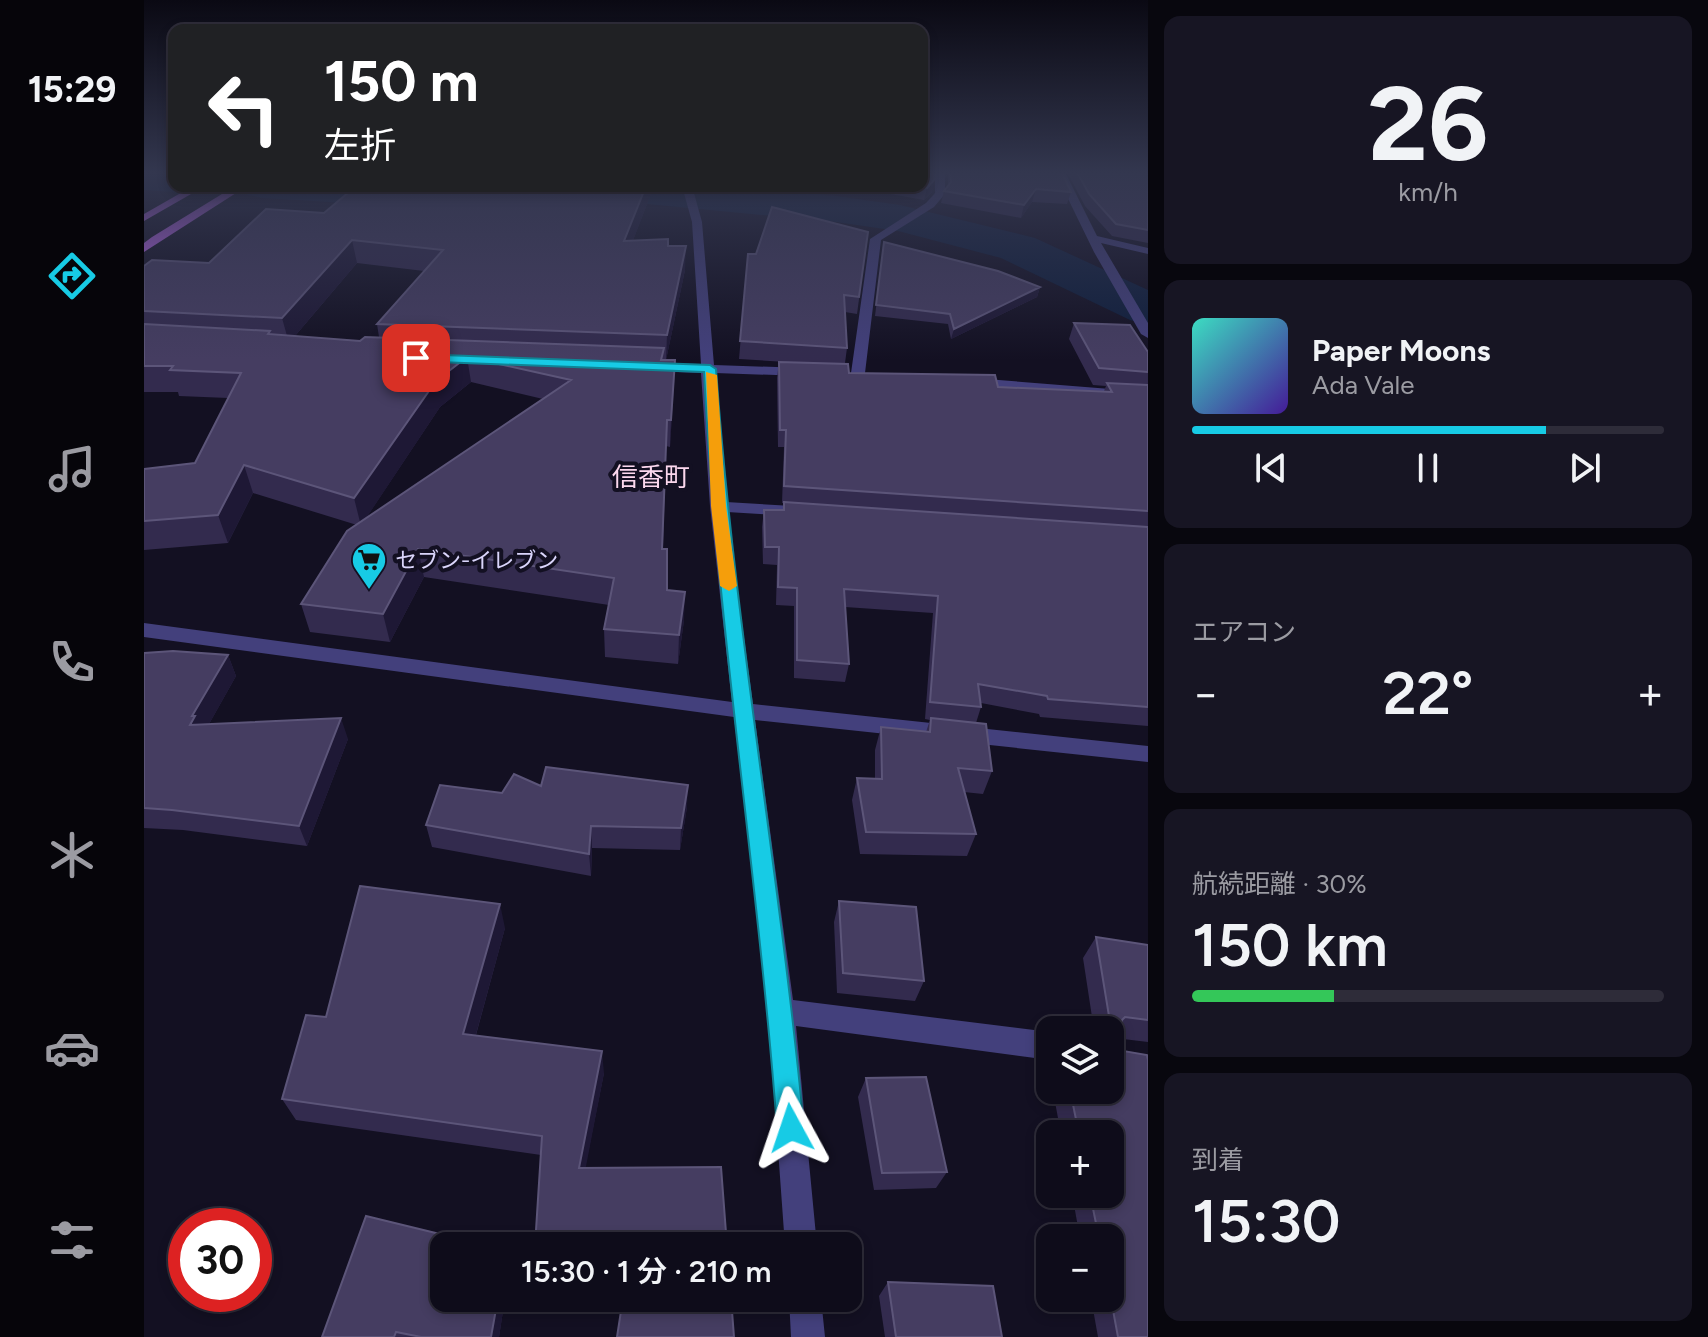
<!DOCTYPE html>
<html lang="ja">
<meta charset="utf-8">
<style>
body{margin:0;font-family:Figtree,"Noto Sans JP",sans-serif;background:#171523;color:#f1f3f6;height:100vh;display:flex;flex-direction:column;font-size:30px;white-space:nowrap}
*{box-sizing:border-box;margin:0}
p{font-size:26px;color:#9b9ba2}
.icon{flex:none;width:44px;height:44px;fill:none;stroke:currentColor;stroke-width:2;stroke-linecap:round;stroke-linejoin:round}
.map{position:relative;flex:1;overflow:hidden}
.panel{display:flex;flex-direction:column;gap:16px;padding:16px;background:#08070e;width:560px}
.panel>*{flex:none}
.banner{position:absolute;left:24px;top:24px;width:760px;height:168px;border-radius:16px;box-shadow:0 4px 12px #0003,0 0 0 2px #2e2c39;background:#202124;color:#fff;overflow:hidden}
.buttons{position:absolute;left:892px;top:1016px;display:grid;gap:16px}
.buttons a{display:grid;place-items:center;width:88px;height:88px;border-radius:16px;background:#0e0c1a;box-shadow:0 4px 12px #0003,0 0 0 2px #2e2c39;font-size:40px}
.speed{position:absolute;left:24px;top:1208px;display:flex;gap:16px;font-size:40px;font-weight:700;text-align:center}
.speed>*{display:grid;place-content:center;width:104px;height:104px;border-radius:50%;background:#0e0c1a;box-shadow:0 4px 12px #0003,0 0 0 2px #2e2c39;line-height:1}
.speed .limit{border:12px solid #d22;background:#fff;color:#111}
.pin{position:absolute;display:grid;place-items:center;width:68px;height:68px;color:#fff;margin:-34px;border-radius:16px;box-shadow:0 4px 12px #0006}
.me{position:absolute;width:88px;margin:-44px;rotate:355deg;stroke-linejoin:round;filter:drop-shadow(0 0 6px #0008)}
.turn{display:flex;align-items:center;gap:28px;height:168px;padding:0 24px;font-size:36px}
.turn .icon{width:104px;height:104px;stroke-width:2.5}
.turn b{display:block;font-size:56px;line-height:68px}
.big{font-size:60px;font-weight:600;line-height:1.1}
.panel .tile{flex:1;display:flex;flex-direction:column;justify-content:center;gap:12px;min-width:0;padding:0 28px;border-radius:16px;background:#171523}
.panel .dial{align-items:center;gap:0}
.dial b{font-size:104px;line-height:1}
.song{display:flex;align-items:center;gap:24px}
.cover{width:96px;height:96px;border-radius:12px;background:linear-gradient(135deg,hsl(170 70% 55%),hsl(260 70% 35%))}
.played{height:8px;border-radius:4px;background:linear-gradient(90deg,#17cbe5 75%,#2e2c39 75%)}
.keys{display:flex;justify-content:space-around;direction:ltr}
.heat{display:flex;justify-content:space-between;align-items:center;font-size:44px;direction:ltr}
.charge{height:12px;border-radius:6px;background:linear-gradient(90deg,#34c759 30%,#2e2c39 0)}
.trip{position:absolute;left:286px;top:1232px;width:432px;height:80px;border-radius:16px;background:#0e0c1a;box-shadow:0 4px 12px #0003,0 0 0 2px #2e2c39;font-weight:600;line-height:80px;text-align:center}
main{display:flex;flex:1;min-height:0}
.tabs{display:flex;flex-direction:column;width:144px;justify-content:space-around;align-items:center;background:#06050a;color:#9b9ba2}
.tabs .icon{width:56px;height:56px}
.tabs .active{color:#17cbe5}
.tabs b{font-size:36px;color:#f1f3f6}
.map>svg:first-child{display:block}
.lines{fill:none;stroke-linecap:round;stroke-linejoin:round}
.river{fill:#0f1e3c;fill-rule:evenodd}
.minor{fill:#43407c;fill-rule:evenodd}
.major{fill:#c067f0;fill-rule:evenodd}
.wall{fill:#332b4e;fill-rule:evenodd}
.shaded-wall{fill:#1e1835}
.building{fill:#453d61;stroke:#5c5579;stroke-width:2}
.route{fill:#17cbe5;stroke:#0f8495;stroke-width:2}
.slow{fill:#f59e0b}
.labels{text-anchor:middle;stroke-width:8;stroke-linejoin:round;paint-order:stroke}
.poi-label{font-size:22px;fill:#dad5fb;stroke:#131022;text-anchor:start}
.quarter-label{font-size:26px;fill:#fbd7ed;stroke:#131022}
</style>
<main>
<nav class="tabs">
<b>15:29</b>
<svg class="icon active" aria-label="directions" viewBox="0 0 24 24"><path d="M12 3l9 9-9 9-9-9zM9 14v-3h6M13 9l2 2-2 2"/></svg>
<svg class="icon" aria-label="music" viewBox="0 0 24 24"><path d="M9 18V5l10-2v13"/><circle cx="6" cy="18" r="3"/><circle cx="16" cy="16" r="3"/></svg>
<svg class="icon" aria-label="phone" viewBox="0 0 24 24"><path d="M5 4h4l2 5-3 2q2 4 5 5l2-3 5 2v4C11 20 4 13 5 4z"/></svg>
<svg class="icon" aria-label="climate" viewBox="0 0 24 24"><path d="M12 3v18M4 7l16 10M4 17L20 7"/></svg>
<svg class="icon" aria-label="car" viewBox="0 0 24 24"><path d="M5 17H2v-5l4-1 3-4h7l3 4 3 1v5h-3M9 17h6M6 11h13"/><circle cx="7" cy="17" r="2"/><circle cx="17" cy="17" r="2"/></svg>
<svg class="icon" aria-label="filters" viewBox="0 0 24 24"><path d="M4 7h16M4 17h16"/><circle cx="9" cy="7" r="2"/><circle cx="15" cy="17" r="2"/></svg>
</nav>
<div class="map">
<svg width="1004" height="1337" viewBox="0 0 1004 1337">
<rect width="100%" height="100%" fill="#131022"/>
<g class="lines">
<!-- river -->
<path class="river" d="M 0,172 L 30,172 L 30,186 L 46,186 L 30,192 L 0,190 Z
M 98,186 L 585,186 L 692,196 L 756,205 L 891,238 L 1004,290 L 1004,325 L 986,320 L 857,258 L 754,231 L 692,222 L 493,203 L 310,198 L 235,205 L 119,198 L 104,195 Z"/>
<!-- minor -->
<path class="minor" d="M 791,172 L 801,172 L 801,194 L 790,207 L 737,240 L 721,373 L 709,376 L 707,373 L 726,239 L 782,203 L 791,193 Z
M 911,172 L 921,172 L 953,236 L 1004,248 L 1004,254 L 957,243 L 1004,323 L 1004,338 L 997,334 L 950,252 Z
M 538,186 L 548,186 L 558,222 L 570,365 L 661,368 L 668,372 L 661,376 L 571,373 L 582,502 L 666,507 L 674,512 L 666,517 L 583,512 L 609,704 L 1004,746 L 1004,762 L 611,720 L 649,1000 L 906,1032 L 906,1060 L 652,1026 L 673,1246 L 641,1246 L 624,1011 L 590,717 L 0,637 L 0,623 L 588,702 L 566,506 L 557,373 L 505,371 L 498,367 L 505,363 L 557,364 L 548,222 Z
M 829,378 L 1004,392 L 1004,400 L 824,385 L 824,379 Z
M 645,1298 L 677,1298 L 681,1337 L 647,1337 Z"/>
<!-- major -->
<path class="major" d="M 49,186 L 61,186 L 0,221 L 0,214 Z
M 91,186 L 103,186 L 0,252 L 0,243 L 8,237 Z"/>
</g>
<!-- wall -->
<path class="wall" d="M 778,172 L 788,192 L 780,200 L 702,186 L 778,186 Z
M 804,172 L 918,172 L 927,192 L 923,204 L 888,202 L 877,218 L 797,203 L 800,191 L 804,185 Z
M 923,172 L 1004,172 L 1004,243 L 968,236 L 941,206 Z
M 332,186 L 510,186 L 489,240 L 524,246 L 541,270 L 522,360 L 531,360 L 526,447 L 522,446 L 519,549 L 523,590 L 540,620 L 534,664 L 461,657 L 460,629 L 465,605 L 280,577 L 246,642 L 166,632 L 157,604 L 213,525 L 109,493 L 84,543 L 0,550 L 0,469 L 51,463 L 84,398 L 35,396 L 34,392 L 0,392 L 0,266 L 65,263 L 180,213 L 328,190 ZM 213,263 L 280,271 L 233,324 L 235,337 L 216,341 L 151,336 ZM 327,382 L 399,399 L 222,518 L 296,407 Z
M 724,232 L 713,314 L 701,312 L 703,348 L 701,363 L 705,373 L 854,387 L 960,391 L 962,386 L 949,385 L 925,339 L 930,323 L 1004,352 L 1004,726 L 896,717 L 895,714 L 837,703 L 837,707 L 832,723 L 848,771 L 839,794 L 820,792 L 832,834 L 823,856 L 716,854 L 708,800 L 713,778 L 731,778 L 731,750 L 737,727 L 782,732 L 786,720 L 781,719 L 789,613 L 701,607 L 705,664 L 701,682 L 650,678 L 650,606 L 632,605 L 633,565 L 619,564 L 618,527 L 620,510 L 639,510 L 640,503 L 638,503 L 640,447 L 634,447 L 633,378 L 635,362 L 642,362 L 595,359 L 604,254 L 612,254 Z
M 740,242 L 896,287 L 893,297 L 807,339 L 804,324 L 731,316 Z
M 0,653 L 84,655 L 92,676 L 65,724 L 204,739 L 163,846 L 39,830 L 0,828 Z
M 397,786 L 543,807 L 536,850 L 448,848 L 447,876 L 288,847 L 282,825 L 358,793 Z
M 695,901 L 780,981 L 771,1001 L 693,993 L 690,922 Z
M 361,928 L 332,1035 L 460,1073 L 441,1168 L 583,1246 L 397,1155 L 152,1120 L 138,1099 L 182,1017 Z
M 952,937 L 1004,945 L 1004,1042 L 979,1039 L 1004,1337 L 954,1337 L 947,1298 L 966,1298 L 966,1238 L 936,1238 L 928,1194 L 966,1194 L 966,1134 L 917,1134 L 911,1102 L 920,1090 L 966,1090 L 966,1030 L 950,1030 L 939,958 Z
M 722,1078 L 803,1172 L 792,1188 L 730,1190 L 714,1097 Z
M 744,1282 L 858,1337 L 741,1337 L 735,1296 Z
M 300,1298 L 361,1298 L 355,1337 L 178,1337 Z"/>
<!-- shaded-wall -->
<path class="shaded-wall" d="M 790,180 L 788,192 L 780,200 L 783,188 Z
M 502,186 L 510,186 L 480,264 L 480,241 Z
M 892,189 L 888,202 L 877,218 L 880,205 Z
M 208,240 L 213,263 L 145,343 L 138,318 Z
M 542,246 L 541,270 L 522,360 L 523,335 Z
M 896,287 L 893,297 L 807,339 L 810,329 Z
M 323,357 L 327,382 L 296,407 L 217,526 L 210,498 L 292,381 Z
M 531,360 L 530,386 L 526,447 L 527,420 Z
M 100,465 L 109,493 L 84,543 L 74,515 Z
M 274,549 L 280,577 L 246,642 L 239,614 Z
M 541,592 L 540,620 L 534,664 L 535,635 Z
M 84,655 L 92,676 L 60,733 L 46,725 L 48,716 Z
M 197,718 L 204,739 L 163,846 L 155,826 Z
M 544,785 L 543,807 L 536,850 L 537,828 Z
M 447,826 L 448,848 L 447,876 L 445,854 Z
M 356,904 L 361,928 L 326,1056 L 319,1034 Z
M 458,1051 L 460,1073 L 438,1187 L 435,1168 Z
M 354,1298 L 361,1298 L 355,1337 L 347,1337 Z"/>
<!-- building -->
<path class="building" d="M 778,172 L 791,172 L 790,180 L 783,188 L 771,186 L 778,186 Z
M 806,172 L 918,172 L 927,192 L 892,189 L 880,205 L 800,191 L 807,182 Z
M 933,172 L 1004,172 L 1004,230 L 972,224 L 945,194 Z
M 212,186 L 268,186 L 328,190 L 332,186 L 502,186 L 480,241 L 524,239 L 524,246 L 542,246 L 523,335 L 233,324 L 299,250 L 208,240 L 138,318 L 0,311 L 0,266 L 8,260 L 65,263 L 122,209 L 180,213 Z
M 628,207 L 724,232 L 715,297 L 700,295 L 703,348 L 596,341 L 604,254 L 612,254 Z
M 740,242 L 854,271 L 896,287 L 810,329 L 806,314 L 732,305 Z
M 930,323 L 986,325 L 1004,352 L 1004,372 L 955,368 Z
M 0,324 L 126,331 L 124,334 L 216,341 L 221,337 L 520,348 L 517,360 L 531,360 L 527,420 L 523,420 L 518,549 L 523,549 L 523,590 L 541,592 L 535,635 L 460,629 L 470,578 L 274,549 L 239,614 L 157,604 L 203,531 L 427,380 L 323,357 L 292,381 L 210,498 L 100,465 L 74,515 L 0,521 L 0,469 L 51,463 L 97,373 L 26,370 L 29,366 L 0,366 Z
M 635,362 L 704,364 L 705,373 L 851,375 L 854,387 L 968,392 L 963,383 L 1004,385 L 1004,511 L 640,486 L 642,430 L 636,430 Z
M 640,502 L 1004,527 L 1004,707 L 904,699 L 903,696 L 834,684 L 837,707 L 786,702 L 794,596 L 700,589 L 705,664 L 653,660 L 653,588 L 634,587 L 635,547 L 621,547 L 620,510 L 640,510 Z
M 29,651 L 84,655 L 48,716 L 51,716 L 46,725 L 197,718 L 155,826 L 28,810 L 0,808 L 0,653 Z
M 787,718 L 842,724 L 848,771 L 814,768 L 832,834 L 722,832 L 713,778 L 738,779 L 737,727 L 786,732 Z
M 402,767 L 544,785 L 537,828 L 447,826 L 445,854 L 282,825 L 296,785 L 358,793 L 370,774 L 397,786 Z
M 216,886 L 356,904 L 319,1034 L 458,1051 L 435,1168 L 577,1167 L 583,1246 L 391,1246 L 398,1136 L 138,1099 L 162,1015 L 182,1017 Z
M 695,901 L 772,907 L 780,981 L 699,973 Z
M 952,937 L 1004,945 L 1004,1020 L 981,1017 L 978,1020 L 979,1051 L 1003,1055 L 1004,1060 L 1004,1337 L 974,1337 L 966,1294 L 966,1238 L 955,1238 L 946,1194 L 966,1194 L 966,1134 L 935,1134 L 926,1090 L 966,1090 L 966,1088 L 977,1089 Z
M 782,1077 L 803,1172 L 738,1173 L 722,1078 Z
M 222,1216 L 345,1246 L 300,1246 L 300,1298 L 354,1298 L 347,1337 L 277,1337 L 252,1332 L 250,1337 L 178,1337 Z
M 744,1282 L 849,1286 L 858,1337 L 752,1337 Z
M 479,1298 L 587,1298 L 590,1337 L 473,1337 Z"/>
<!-- sky -->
<linearGradient id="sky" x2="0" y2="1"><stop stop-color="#0a0913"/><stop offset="0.48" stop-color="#33374f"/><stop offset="1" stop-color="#33374f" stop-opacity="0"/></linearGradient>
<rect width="1004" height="360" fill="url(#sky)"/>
<!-- route -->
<path class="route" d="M 272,354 L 566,365 L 572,369 C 590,623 636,874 660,1128 L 656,1138 L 647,1142 L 637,1138 L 633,1128 C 614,876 573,625 560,372 L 268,361 L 268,355 Z"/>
<!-- slow -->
<path class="slow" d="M 562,372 L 573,375 L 582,506 L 593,586 L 585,591 L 576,586 L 567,506 Z"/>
<!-- icons -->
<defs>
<symbol id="supermarket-pin" viewBox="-11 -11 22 30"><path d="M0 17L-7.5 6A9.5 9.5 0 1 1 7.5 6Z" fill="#17cbe5" stroke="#131022"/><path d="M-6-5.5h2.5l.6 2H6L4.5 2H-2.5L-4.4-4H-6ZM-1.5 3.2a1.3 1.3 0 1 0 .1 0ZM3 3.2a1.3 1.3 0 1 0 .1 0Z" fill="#111"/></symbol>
</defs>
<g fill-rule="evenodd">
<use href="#supermarket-pin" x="205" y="540" width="40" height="54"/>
</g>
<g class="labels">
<!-- poi labels -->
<g class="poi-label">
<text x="251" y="568">セブン-イレブン</text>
</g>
<!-- quarter labels -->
<g class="quarter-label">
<text x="507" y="486">信香町</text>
</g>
</g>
</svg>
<div class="buttons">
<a><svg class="icon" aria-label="layers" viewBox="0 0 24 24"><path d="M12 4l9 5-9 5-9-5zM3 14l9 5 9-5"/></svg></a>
<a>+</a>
<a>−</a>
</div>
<div class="speed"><div class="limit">30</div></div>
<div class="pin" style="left:272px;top:358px;background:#d93025"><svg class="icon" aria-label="arrive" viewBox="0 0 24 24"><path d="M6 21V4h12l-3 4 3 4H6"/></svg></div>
<svg class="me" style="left:647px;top:1128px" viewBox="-20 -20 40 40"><path d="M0-17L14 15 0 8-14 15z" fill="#17cbe5" stroke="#fff" stroke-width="4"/></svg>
<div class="trip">15:30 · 1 分 · 210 m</div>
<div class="banner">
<div class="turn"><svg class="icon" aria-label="left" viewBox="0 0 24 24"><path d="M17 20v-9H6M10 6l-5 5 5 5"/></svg><div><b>150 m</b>左折</div></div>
</div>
</div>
<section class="panel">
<div class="tile dial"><b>26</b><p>km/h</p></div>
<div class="tile">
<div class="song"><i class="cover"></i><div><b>Paper Moons</b><p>Ada Vale</p></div></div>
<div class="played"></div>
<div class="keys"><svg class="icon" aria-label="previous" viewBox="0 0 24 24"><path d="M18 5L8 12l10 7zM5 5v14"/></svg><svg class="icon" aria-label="pause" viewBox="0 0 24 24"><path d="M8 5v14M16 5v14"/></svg><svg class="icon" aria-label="next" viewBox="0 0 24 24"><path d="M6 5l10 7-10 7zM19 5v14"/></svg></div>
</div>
<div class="tile"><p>エアコン</p>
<div class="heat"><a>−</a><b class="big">22°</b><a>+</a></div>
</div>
<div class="tile"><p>航続距離 · 30%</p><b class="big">150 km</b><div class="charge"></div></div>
<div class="tile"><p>到着</p><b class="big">15:30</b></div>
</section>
</main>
